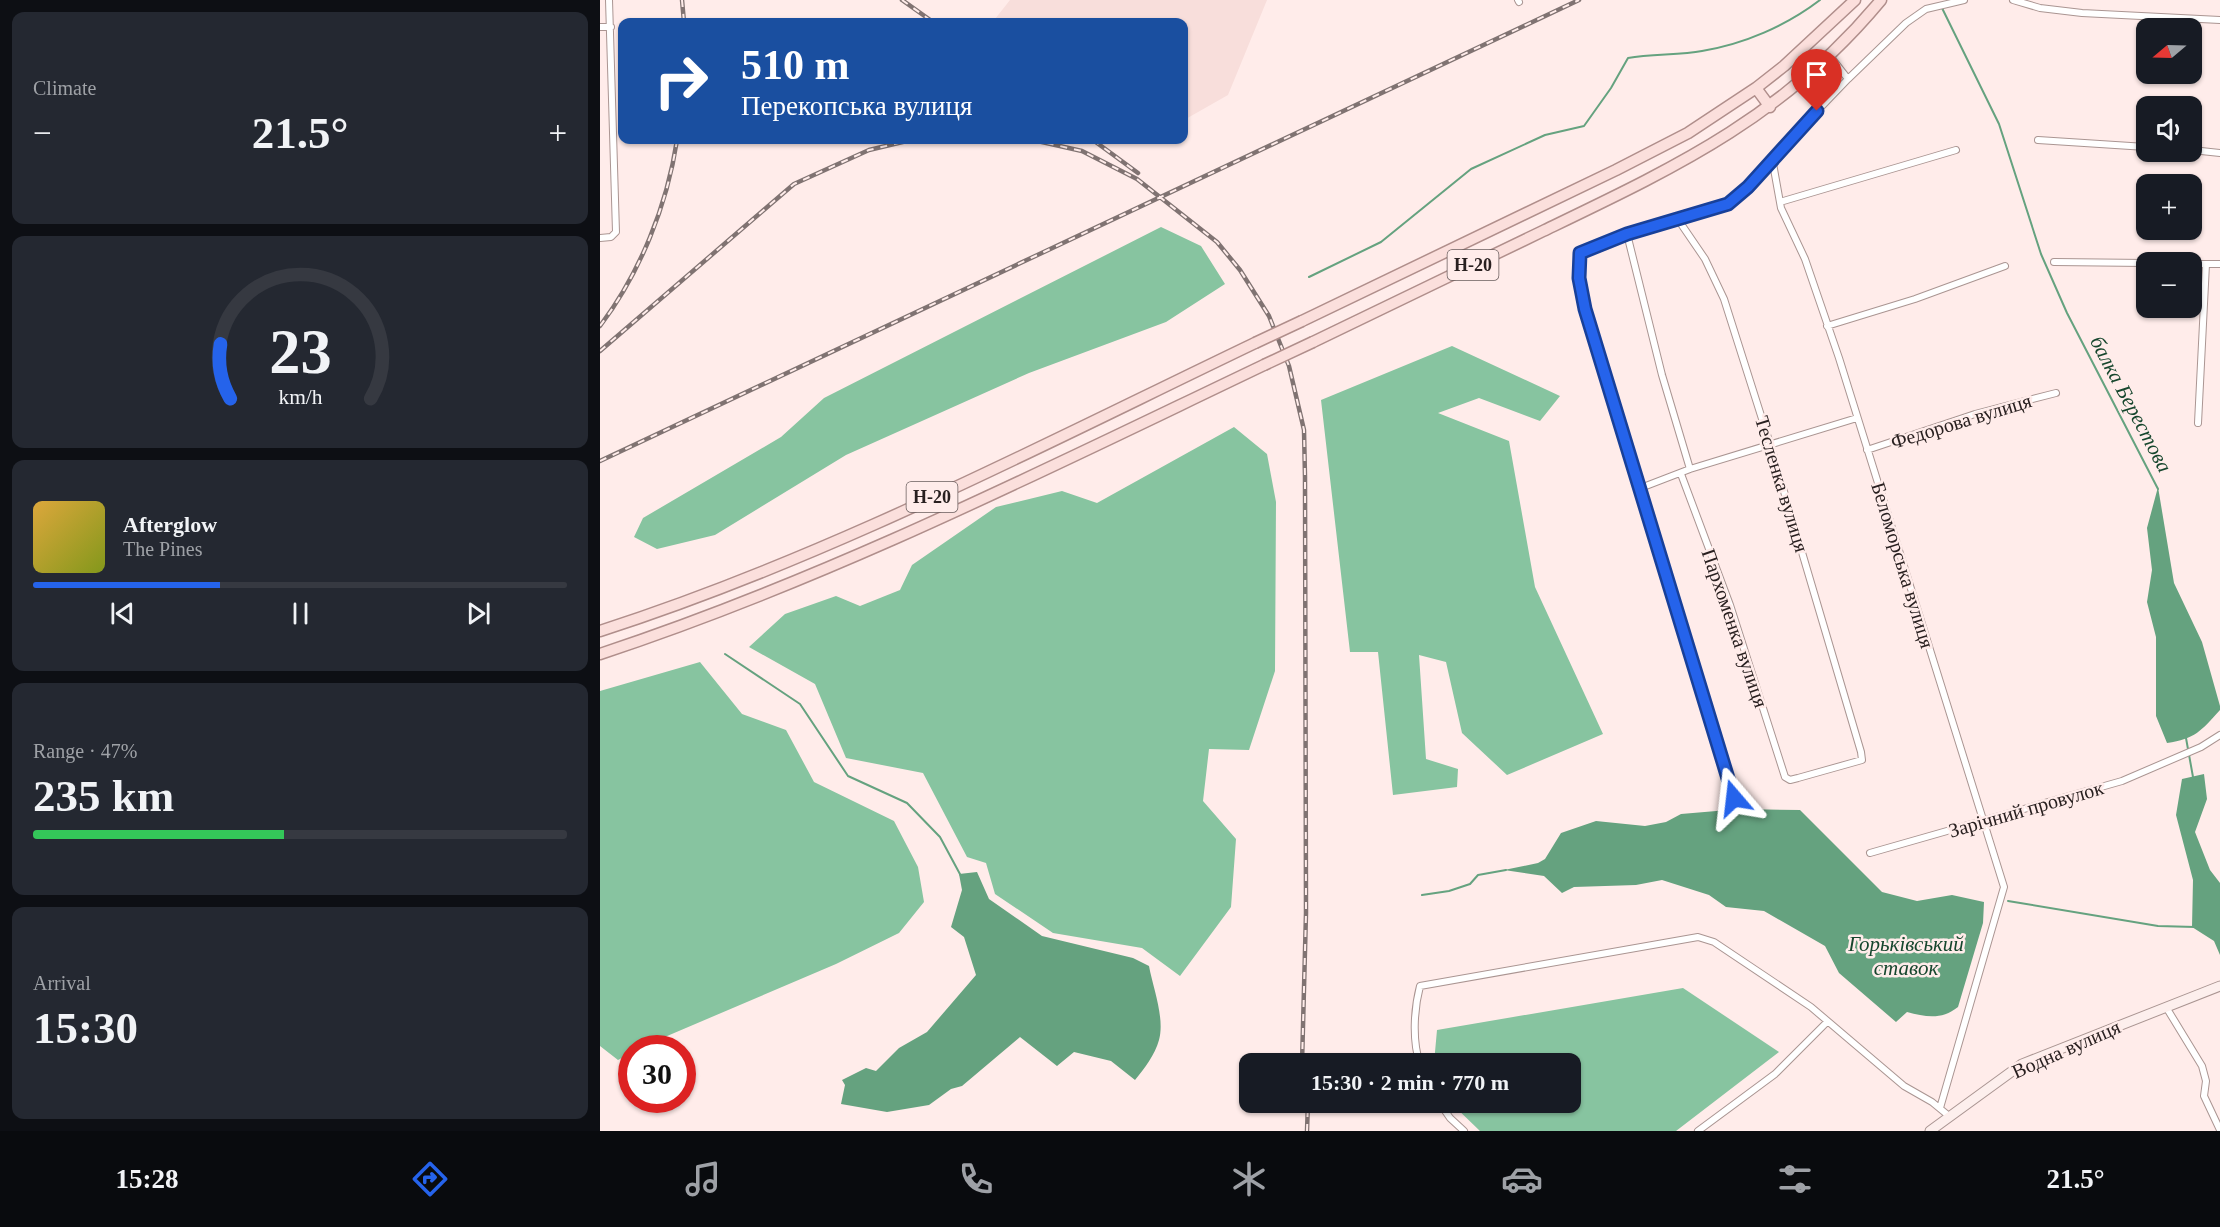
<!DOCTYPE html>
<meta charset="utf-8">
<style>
body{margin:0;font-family:Georgia,serif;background:#242831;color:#f1f3f6;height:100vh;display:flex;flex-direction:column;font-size:22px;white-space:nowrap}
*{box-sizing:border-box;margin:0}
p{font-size:20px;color:#9ea1a6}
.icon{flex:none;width:33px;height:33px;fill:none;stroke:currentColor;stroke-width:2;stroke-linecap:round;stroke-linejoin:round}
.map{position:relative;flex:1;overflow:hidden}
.details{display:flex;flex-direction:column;gap:12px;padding:12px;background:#0d0f14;width:600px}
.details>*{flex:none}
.guide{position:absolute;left:18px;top:18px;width:570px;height:126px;border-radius:12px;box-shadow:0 2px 4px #0004;background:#1a4fa0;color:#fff;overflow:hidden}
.needle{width:39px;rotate:251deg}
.controls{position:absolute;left:1536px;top:18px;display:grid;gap:12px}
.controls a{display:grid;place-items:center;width:66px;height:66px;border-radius:12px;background:#171b24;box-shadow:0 2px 4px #0004;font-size:30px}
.speed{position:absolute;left:18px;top:1035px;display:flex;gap:12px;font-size:30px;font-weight:700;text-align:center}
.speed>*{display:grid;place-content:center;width:78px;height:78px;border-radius:50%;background:#171b24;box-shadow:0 2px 4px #0004;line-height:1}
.speed .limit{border:9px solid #d22;background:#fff;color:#111}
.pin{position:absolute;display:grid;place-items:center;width:51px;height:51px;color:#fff;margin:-62px -26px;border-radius:50% 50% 50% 0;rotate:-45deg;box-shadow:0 0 6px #0007}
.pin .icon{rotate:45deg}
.me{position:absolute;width:66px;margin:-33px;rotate:343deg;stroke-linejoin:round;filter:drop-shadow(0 0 4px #0008)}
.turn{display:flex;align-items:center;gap:21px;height:126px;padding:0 24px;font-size:27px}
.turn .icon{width:78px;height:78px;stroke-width:2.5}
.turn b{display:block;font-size:42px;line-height:51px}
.big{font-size:45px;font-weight:800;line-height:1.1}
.details .card{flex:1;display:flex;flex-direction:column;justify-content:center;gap:9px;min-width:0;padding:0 21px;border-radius:12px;background:#242831}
.details .dial{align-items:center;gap:0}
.dial svg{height:156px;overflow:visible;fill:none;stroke:#363941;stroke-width:7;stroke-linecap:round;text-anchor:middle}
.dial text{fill:#f1f3f6;stroke:none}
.song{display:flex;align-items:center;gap:18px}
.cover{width:72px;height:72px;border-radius:9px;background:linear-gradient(135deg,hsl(40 70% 55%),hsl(70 70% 35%))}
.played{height:6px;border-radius:3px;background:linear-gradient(90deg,#2563eb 35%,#363941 35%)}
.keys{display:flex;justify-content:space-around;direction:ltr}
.heat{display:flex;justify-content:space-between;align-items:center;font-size:33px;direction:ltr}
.charge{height:9px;border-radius:4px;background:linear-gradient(90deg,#34c759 47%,#363941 0)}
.trip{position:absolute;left:639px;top:1053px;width:342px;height:60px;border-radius:12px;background:#171b24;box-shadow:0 2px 4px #0004;font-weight:800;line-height:60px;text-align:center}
.tabs{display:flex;height:96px;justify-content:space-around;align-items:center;background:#090b0e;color:#9ea1a6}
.tabs .icon{width:42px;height:42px}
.tabs .selected{color:#2563eb}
.tabs b{font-size:27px;color:#f1f3f6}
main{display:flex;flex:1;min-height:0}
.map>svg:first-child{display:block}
.built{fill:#f8dedb}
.forest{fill:#87c4a0}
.water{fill:#65a27f}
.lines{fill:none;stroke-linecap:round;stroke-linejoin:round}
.stream{stroke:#65a27f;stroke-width:2}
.street-casing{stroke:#aa9592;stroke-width:8}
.secondary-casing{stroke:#aa9592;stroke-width:11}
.primary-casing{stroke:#b08e8b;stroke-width:13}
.street{stroke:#fff;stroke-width:6}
.secondary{stroke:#fdefed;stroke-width:9}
.primary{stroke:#fbdfdc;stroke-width:10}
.rail-casing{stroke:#807372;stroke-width:4.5}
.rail{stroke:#ffecea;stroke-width:2;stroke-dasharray:7;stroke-linecap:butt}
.primary-bridge-casing{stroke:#b08e8b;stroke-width:13;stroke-linecap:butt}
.primary-bridge{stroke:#fbdfdc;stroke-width:10}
.route-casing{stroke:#184099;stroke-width:15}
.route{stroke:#2563eb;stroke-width:10}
.labels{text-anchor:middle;stroke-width:5;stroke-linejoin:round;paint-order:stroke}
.shield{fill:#ffecea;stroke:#695d5d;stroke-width:1.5}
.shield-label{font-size:18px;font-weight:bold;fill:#292020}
.street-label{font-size:20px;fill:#292020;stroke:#ffecea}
.water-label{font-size:21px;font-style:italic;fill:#16462d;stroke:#ffecea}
</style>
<main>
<section class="details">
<div class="card"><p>Climate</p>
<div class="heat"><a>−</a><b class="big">21.5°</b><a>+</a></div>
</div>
<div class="card dial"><svg viewBox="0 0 100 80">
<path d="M14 69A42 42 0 1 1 86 69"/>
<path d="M14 69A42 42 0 0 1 9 41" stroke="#2563eb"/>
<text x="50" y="56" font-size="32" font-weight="700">23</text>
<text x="50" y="72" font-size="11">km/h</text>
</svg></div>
<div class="card">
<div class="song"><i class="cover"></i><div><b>Afterglow</b><p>The Pines</p></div></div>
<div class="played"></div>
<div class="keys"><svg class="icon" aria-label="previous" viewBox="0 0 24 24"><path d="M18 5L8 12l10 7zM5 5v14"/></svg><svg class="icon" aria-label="pause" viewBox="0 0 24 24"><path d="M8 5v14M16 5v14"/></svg><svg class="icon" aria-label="next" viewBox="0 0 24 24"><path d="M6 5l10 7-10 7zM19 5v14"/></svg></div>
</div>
<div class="card"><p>Range · 47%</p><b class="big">235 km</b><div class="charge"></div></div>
<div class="card"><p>Arrival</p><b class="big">15:30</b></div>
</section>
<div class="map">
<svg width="1620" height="1131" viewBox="0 0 1620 1131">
<rect width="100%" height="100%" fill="#ffecea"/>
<!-- built -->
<path class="built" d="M 410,0 L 667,0 L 628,95 L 584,120 L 584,22 L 399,22 L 395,19 Z"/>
<!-- forest -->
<path class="forest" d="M 561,227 L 601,246 L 625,284 L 566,322 L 429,373 L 246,455 L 115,535 L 57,549 L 34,537 L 43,518 L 181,437 L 224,398 Z
M 852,346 L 960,396 L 940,421 L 879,398 L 838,413 L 909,441 L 935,587 L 1003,734 L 907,775 L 862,733 L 846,662 L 819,655 L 826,759 L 858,769 L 857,787 L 793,795 L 778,652 L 750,652 L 721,400 Z
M 634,427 L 667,454 L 676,502 L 675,671 L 649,750 L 609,749 L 603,801 L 636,839 L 631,907 L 580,976 L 542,948 L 453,933 L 395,894 L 386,863 L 367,857 L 323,773 L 246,758 L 215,684 L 149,647 L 185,614 L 236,596 L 260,606 L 300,590 L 312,565 L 396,507 L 462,491 L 497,503 Z
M 100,662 L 142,714 L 186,730 L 214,782 L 294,821 L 318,867 L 324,902 L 299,933 L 236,964 L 39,1048 L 32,1048 L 31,1053 L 18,1060 L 0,1046 L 0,691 Z
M 1083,988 L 1179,1052 L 1076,1131 L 880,1131 L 851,1103 L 970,1102 L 970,1064 L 834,1063 L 837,1030 Z"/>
<!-- water -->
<path class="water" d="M 1558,487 L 1574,583 L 1602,642 L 1620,706 L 1620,710 C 1601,731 1595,739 1567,743 L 1556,716 L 1556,637 L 1547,602 L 1552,570 L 1547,528 Z
M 1604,774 L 1607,799 L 1595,832 L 1610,870 L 1620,883 L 1620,955 L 1614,941 L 1592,927 L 1593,880 L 1576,815 L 1582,779 Z
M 1140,809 L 1200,810 L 1282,892 L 1317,901 L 1352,895 L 1384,902 L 1383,923 L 1358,1007 C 1342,1020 1326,1017 1307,1012 L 1296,1022 L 1239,973 L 1225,946 L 1164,911 L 1126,907 L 1109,895 L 1062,880 L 1036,885 L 974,887 L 962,893 L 944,876 L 904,870 L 938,863 L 945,859 L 961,833 L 996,821 L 1045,826 L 1066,822 L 1081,814 Z
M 377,872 L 389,899 L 442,936 L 533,958 L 549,966 C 553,988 565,1018 559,1040 C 555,1055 544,1069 535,1080 L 511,1061 L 474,1052 L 457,1066 L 420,1037 L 362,1086 L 351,1089 L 329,1105 L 287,1112 L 241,1104 L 245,1085 L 242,1080 L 266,1068 L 276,1071 L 299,1048 L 327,1032 L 376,975 L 364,937 L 351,927 L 362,890 L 359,874 Z"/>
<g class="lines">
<!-- stream -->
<path class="stream" d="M 1342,8 L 1399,124 L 1441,254 L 1467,313 L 1558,489
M 709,277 L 781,242 L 871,169 L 945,135 L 984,126 L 1011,88 L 1028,58 C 1052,54 1080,55 1102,51 C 1144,44 1186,26 1220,0
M 125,654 L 200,704 L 248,776 L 307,803 L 340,837 L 361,876
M 1586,738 L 1593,777
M 822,895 L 849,891 L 870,884 L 878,875 L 906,870
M 1408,901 L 1558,926 L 1595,927"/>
<defs>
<path id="street" d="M 918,0 L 919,2
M 1413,0 L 1440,8 L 1482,13 L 1620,20
M 0,27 L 11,27
M 1230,56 L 1248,79 L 1172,158 L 1181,208 L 1205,259 L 1239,358 L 1404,887 L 1340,1108
M 1248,79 L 1306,23 L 1326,9 L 1364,0
M 1438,140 L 1546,147
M 1592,150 L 1620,153
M 1180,202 L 1356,150
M 1077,218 L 1105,259 L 1124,299 L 1170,444 L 1261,752 L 1262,760 L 1198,778 L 1190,780 L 1185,777 L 1130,605 L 1081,474
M 1027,234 L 1062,375 L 1090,469
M 0,238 L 11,237 L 16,232 L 9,0
M 1454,262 L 1546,263
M 1592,264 L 1620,264
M 1227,326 L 1315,299 L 1405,266
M 1598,423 L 1606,264
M 1267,450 L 1375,414 L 1456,393
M 1038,489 L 1090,469 L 1257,418
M 1134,798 L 985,309 L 979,278 L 979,253 L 1027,234 L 1128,204 L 1148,187 L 1172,158
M 1270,853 L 1522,781 L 1601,747 L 1620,735
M 1566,1007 L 1602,1066 L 1606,1081 L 1604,1096 L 1620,1130
M 820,1064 C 812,1041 814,1009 820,986 L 1098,937 L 1114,942 L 1211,1007 L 1304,1086 L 1332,1102 L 1349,1116
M 839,1102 L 850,1118 L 864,1131
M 1098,1131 L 1175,1074 L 1227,1022"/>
<path id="secondary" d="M 1330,1131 L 1422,1064 L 1620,986"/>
<path id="primary" d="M 1156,88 L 1170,107
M 702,321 L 1016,170 L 1088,133 L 1156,88 L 1184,66 L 1255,0
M 713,342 C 790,305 866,268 943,231 C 1076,167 1184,117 1281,0
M 0,631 C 227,558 440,446 655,343
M 0,654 C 230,578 446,469 664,365"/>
</defs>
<!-- street casing -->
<use href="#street" class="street-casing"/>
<!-- secondary casing -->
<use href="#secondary" class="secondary-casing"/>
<!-- primary casing -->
<use href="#primary" class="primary-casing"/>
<!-- street -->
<use href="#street" class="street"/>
<!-- secondary -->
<use href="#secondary" class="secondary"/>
<!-- primary -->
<use href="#primary" class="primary"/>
<defs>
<path id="rail" d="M 82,0 L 84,22
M 302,0 L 333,22
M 433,140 L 482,151 L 537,179 L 617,242 L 640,270 L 669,316 L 689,366 L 704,430 L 705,477 L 706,913 L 702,1064
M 493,140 L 538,173
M 0,326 C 40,273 67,206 77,140
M 0,351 L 194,184 L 269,150 L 311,140
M 0,461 L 979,0
M 707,1131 L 708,1102"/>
</defs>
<!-- rail casing -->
<use href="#rail" class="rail-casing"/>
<!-- rail -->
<use href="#rail" class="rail"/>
<defs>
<path id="primary-bridge" d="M 655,343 L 702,321
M 664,365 L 713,342"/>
</defs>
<!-- primary-bridge casing -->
<use href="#primary-bridge" class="primary-bridge-casing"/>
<!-- primary-bridge -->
<use href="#primary-bridge" class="primary-bridge"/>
</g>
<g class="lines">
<defs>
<path id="route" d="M 1134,798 L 985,309 L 979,278 L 980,253 L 1027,234 L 1128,204 L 1148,187 L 1217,111"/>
</defs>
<!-- route casing -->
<use href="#route" class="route-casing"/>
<!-- route -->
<use href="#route" class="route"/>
</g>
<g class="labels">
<!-- shield labels -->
<g class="shield">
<rect x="847.5" y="250" width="51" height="30" rx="4.5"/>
<rect x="306.5" y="482" width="51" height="30" rx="4.5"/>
</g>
<g class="shield-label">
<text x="873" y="271">Н-20</text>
<text x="332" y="503">Н-20</text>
</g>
<!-- street labels -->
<g class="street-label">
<text transform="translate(1361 421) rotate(-17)" y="7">Федорова вулиця</text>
<text transform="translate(1182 484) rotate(73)" y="7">Тесленка вулиця</text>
<text transform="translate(1303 565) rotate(73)" y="7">Беломорська вулиця</text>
<text transform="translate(1135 628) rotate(71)" y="7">Пархоменка вулиця</text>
<text transform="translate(1426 809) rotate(-16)" y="7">Зарічний провулок</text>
<text transform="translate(1466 1049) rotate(-24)" y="7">Водна вулиця</text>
</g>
<!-- water labels -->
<g class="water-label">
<text transform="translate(1531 404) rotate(62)" y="7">балка Берестова</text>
<text x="1306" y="951">Горьківський<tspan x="1306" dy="24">ставок</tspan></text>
</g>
</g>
</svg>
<div class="controls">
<a><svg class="needle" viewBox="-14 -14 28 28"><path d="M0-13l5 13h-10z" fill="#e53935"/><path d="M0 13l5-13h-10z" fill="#9ea1a6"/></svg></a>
<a><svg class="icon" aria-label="sound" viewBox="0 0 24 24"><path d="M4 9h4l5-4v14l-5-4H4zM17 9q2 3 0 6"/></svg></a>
<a>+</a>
<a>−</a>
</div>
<div class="speed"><div class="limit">30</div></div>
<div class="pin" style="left:1217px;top:111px;background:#d93025"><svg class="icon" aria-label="arrive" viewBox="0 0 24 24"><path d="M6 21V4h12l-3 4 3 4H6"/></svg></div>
<svg class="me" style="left:1134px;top:798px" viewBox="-20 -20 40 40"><path d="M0-17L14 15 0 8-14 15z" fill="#2563eb" stroke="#fff" stroke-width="4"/></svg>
<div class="trip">15:30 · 2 min · 770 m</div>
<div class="guide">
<div class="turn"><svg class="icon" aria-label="right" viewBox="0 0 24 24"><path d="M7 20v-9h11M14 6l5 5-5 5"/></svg><div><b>510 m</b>Перекопська вулиця</div></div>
</div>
</div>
</main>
<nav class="tabs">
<b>15:28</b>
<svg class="icon selected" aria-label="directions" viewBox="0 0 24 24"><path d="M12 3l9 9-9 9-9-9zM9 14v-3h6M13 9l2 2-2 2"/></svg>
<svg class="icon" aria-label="music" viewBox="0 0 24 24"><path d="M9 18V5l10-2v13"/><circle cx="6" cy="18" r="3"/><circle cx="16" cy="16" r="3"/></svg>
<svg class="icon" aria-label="phone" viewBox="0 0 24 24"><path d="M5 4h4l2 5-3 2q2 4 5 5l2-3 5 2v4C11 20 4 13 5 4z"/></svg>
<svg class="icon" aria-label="climate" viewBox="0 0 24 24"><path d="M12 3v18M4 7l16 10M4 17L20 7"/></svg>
<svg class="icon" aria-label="car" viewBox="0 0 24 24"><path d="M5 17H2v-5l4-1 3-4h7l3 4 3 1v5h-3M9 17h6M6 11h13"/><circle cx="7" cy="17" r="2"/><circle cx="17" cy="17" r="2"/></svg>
<svg class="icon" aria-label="filters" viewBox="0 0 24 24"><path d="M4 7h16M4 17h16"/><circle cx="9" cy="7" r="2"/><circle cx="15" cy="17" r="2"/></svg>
<b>21.5°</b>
</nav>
